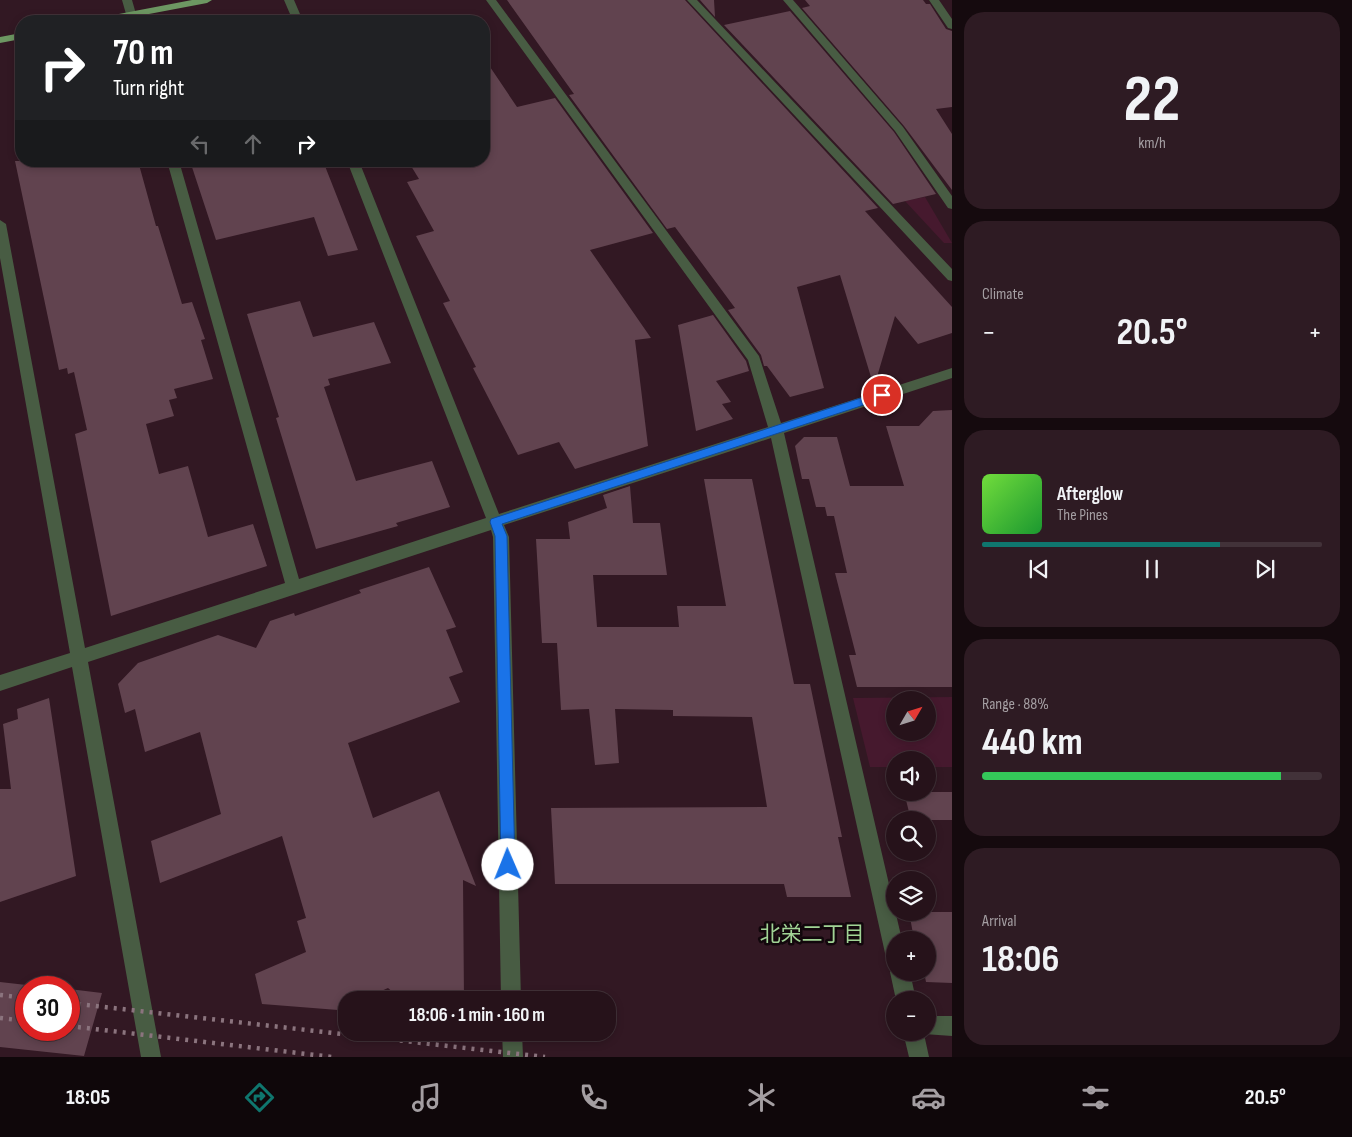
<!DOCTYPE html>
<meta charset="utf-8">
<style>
body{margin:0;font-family:"Sofia Sans Condensed","Noto Sans JP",sans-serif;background:#2e1b23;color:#f1f3f6;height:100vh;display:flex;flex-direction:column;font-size:19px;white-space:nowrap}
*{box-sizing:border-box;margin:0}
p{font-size:16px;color:#a49ea2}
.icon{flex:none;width:28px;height:28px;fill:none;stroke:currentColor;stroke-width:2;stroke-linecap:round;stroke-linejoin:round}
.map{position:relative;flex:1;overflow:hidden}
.panel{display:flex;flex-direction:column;gap:12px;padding:12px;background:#150a0e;width:400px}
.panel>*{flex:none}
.guide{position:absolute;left:15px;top:15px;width:475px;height:152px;border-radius:20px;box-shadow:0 2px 8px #0003,0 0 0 1px #423239;background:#202124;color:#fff;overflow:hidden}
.needle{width:32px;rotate:51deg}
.buttons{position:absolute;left:886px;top:691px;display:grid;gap:10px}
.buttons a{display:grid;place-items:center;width:50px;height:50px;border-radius:50%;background:#26121a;box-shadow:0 2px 8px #0003,0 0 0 1px #423239;font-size:25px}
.speed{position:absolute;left:15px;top:976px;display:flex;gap:10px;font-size:25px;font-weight:700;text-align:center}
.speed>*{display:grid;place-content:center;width:65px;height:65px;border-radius:50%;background:#26121a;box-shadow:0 2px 8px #0003,0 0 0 1px #423239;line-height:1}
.speed .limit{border:8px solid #d22;background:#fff;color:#111}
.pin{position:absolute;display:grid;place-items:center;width:42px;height:42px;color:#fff;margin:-21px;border:2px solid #fff;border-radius:50%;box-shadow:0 1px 5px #0007}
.me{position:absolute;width:55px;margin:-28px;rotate:359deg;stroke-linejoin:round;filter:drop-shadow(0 0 4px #0008)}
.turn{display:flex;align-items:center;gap:18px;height:105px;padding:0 15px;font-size:22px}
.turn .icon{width:65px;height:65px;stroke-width:2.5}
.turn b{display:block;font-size:35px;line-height:42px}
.lanes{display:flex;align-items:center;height:48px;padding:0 15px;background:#0003;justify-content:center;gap:25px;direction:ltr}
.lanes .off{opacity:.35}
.big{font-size:38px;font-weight:700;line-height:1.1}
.panel .widget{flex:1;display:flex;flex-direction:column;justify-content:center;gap:8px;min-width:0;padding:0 18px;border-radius:20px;background:#2e1b23}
.panel .dial{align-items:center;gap:0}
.dial b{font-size:65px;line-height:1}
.song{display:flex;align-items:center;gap:15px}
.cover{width:60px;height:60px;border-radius:8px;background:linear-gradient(135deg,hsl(100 70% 55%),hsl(130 70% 35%))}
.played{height:5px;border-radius:2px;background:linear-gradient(90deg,#0f766e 70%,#423239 70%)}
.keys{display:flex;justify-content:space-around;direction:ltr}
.heat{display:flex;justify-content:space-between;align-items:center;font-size:28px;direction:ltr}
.charge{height:8px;border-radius:4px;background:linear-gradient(90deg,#34c759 88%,#423239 0)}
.trip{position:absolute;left:338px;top:991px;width:278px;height:50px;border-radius:20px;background:#26121a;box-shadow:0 2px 8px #0003,0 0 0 1px #423239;font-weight:700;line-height:50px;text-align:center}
.menu{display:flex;height:80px;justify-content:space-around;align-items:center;background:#0f070a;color:#a49ea2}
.menu .icon{width:35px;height:35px}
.menu .active{color:#0f766e}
.menu b{font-size:22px;color:#f1f3f6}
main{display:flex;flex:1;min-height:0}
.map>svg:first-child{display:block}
.green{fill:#46192e;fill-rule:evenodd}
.building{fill:#61434f}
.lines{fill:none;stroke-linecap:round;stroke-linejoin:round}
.minor{fill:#485c43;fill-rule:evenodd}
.major{fill:#6d9762;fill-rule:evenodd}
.rail{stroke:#8b747e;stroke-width:4.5;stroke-dasharray:3 6;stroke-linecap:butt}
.route{fill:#1a73e8;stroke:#114b97}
.labels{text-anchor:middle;stroke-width:5;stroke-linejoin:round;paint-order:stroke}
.near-neighbourhood-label{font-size:21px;fill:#a1d395;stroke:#12070c}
</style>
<main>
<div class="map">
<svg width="952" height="1057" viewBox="0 0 952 1057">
<rect width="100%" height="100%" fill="#321823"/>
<!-- green -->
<path class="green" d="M 925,197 L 952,243 L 944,243 L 905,201 Z
M 952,697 L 952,767 L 928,767 L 928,760 L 895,760 L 895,767 L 870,767 L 853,698 ZM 895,700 L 928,700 L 928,732 L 895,732 Z"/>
<!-- building -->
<path class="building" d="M 507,0 L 685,0 L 878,208 L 865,211 L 952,307 L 952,333 L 918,344 L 895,316 L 874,387 L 840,275 L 797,287 L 824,388 L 790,397 L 767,366 L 764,366 L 761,355 L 728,310 L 735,308 L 675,227 L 667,229 L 569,95 L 574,94 Z
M 700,0 L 714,0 L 715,17 Z
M 805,0 L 923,0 L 926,4 L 930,4 L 946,29 L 952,31 L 952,107 L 936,109 L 952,134 L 952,190 L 904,126 L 802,8 L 810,6 Z
M 790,11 L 894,132 L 936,194 L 893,204 L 724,25 Z
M 484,58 L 517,107 L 555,98 L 653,233 L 590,250 L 651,338 L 635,340 L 648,446 L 575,469 L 559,442 L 518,455 L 473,368 L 476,367 L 443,303 L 450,301 L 416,236 L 434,231 L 407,182 L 419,179 L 408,161 L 484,161 Z
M 15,161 L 106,161 L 108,168 L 138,161 L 156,226 L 158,226 L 182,304 L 192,302 L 205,339 L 201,340 L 213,379 L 174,389 L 177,398 L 169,400 L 174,416 L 146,424 L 159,474 L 188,466 L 208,537 L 253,524 L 267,566 L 111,616 L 75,434 L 87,430 L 74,372 L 68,374 L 67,368 L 59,370 Z
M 190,161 L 323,161 L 358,250 L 328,256 L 314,217 L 216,240 Z
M 300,301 L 313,337 L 374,322 L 391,363 L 328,379 L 330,385 L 324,387 L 356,481 L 432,461 L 450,507 L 396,523 L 398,526 L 316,549 L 276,418 L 279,417 L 247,314 Z
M 713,315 L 746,361 L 749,371 L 716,381 L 731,402 L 722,404 L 733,419 L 696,431 L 678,325 Z
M 952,410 L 952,687 L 857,687 L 849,655 L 856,655 L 835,573 L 847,573 L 834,516 L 827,516 L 825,507 L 816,507 L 809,479 L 802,479 L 795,446 L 804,437 L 837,437 L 850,486 L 904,486 L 886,426 L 919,426 L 933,411 Z
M 704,479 L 752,479 L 794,684 L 810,684 L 842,837 L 838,837 L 851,897 L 787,897 L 784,884 L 555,884 L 551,808 L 767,807 L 752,717 L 673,716 L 673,710 L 615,709 L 619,763 L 595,765 L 589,709 L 561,710 L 557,643 L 542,643 L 536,539 L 570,539 L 568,522 L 607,508 L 603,495 L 630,486 L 633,523 L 660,523 L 667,575 L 593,575 L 597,627 L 679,627 L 677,606 L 726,606 Z
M 429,567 L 456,627 L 446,630 L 463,672 L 449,677 L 460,702 L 348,743 L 373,818 L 439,791 L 476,886 L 463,880 L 464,1000 L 402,1000 L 388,988 L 361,1000 L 346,1000 L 346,1007 L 338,1010 L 262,1004 L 255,974 L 306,952 L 297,921 L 306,918 L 282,836 L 160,883 L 151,841 L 221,814 L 200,732 L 145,752 L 135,709 L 125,713 L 118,684 L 138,663 L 218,635 L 256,648 L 270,621 L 294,613 L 295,616 L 361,593 L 359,590 Z
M 49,698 L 76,876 L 0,902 L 0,789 L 11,789 L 3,724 L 18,719 L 17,709 Z
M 904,792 L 952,792 L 952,820 L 911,820 Z
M 909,912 L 952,912 L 952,983 L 926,982 L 924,972 L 928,972 L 928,940 L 914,939 Z
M 0,982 L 53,988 L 26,988 L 26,1030 L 69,1030 L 69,989 L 102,993 L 84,1056 L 0,1047 Z"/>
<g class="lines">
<!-- minor -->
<path class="minor" d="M 122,0 L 132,0 L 138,21 L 128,21 Z
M 284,0 L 294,0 L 303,21 L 293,21 Z
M 486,0 L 496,0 L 759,356 L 781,423 L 952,368 L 952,378 L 784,433 L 902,940 L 895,940 L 895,963 L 888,960 L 885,953 L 771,438 L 504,525 L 509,537 L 521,1000 L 501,1000 L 493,537 L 491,530 L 88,662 L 161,1057 L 141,1057 L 72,667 L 0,691 L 0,675 L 70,653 L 0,258 L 0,220 L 6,224 L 85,648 L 285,583 L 167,161 L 179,161 L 299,579 L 486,518 L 347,161 L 359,161 L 499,514 L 768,427 L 748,360 Z
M 687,0 L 697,0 L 952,269 L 952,281 L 948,280 Z
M 783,0 L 793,0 L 903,127 L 952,196 L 952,209 L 948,208 L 895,131 Z
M 929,0 L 939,0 L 952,19 L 952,29 L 948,28 Z
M 895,964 L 895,972 L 910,972 L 916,1000 L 896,1000 L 890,972 Z
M 928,1016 L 952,1016 L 952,1036 L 924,1034 L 929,1057 L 909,1057 L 903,1032 L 928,1032 Z
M 502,1032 L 522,1032 L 523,1057 L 503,1057 Z"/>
<!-- major -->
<path class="major" d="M 192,0 L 212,0 L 207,3 L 112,21 L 93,21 L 98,18 Z
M 21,33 L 21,39 L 0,43 L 0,37 Z"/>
<!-- rail -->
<path class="rail" d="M 0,995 L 26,998
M 69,1003 L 545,1057
M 0,1018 L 26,1021
M 69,1026 L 332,1057"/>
</g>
<!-- route -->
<path class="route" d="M 882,391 L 887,395 L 885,398 L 502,524 L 507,536 L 515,865 L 513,870 L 508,872 L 503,870 L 501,865 L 495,536 L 490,522 L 491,519 Z"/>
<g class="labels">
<!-- near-neighbourhood labels -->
<g class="near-neighbourhood-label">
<text x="812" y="941">北栄二丁目</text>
</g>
</g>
</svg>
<div class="buttons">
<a><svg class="needle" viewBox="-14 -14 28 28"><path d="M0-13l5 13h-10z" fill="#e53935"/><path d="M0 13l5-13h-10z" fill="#a49ea2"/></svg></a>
<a><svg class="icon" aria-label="sound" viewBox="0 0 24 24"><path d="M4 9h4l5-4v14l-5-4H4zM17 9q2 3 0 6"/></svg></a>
<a><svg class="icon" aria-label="search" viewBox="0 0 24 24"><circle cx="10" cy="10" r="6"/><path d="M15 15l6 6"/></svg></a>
<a><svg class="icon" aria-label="layers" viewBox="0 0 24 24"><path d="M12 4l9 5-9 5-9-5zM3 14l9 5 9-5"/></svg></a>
<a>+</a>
<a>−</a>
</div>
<div class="speed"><div class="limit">30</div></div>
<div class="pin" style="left:882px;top:395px;background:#d93025"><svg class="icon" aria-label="arrive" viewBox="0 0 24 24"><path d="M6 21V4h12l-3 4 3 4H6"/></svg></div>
<svg class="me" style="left:508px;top:865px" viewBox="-20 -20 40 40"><circle r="19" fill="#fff"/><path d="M0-13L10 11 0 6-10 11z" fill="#1a73e8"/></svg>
<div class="trip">18:06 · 1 min · 160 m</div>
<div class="guide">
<div class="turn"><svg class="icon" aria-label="right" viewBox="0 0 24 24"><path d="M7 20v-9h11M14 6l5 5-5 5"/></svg><div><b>70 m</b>Turn right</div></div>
<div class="lanes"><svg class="icon off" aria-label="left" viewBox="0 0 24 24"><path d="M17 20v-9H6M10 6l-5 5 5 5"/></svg><svg class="icon off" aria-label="ahead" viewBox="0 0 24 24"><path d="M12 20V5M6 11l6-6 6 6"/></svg><svg class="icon" aria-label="right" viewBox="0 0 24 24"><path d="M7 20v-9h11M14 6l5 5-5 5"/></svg></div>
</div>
</div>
<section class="panel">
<div class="widget dial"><b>22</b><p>km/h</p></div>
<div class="widget"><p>Climate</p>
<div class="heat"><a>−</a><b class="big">20.5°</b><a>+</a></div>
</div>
<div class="widget">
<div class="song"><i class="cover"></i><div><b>Afterglow</b><p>The Pines</p></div></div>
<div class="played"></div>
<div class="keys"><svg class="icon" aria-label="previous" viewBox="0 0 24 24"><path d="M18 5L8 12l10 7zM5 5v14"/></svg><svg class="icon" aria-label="pause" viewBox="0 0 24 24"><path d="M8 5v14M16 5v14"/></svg><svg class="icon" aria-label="next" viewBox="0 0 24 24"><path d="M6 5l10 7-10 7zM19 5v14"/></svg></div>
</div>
<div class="widget"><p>Range · 88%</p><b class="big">440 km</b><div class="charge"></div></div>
<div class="widget"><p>Arrival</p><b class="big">18:06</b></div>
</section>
</main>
<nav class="menu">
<b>18:05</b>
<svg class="icon active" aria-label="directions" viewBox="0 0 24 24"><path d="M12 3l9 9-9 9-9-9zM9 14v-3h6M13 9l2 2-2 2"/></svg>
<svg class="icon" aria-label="music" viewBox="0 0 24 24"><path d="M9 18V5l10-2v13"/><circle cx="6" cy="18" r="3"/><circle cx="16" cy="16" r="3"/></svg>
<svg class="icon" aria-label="phone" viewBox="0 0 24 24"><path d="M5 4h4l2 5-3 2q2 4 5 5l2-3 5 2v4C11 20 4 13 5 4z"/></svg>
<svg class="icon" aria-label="climate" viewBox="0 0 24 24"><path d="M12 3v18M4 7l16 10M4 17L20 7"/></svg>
<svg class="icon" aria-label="car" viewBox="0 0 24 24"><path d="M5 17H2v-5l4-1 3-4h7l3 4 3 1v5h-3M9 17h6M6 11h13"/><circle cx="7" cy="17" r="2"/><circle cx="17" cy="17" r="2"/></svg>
<svg class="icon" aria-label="filters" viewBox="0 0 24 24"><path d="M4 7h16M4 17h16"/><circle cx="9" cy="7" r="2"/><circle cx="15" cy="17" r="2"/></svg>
<b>20.5°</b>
</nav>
